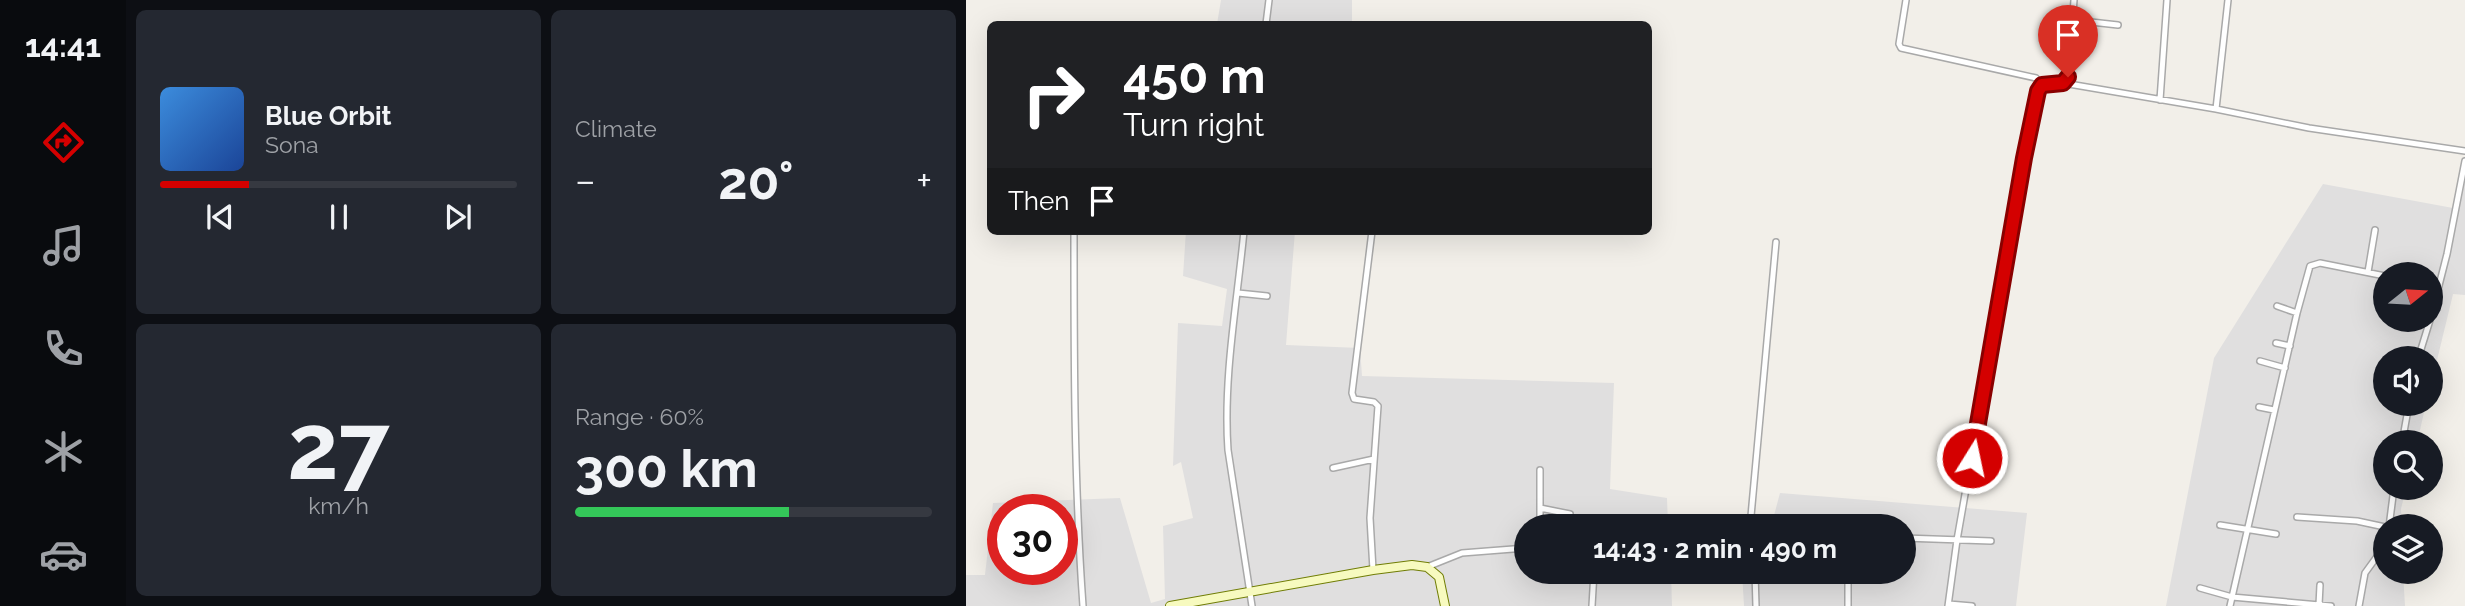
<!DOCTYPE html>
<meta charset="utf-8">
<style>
body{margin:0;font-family:Raleway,sans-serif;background:#242831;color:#f1f3f6;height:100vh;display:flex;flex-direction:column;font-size:26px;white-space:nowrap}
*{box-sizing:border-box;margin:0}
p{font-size:23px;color:#9ea1a6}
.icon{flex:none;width:38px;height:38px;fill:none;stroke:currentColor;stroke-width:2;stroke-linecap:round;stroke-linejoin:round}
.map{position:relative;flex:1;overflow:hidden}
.panel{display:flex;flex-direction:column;gap:10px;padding:10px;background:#0d0f14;width:840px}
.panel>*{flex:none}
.hud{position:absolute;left:21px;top:21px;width:665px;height:214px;border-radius:10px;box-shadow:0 7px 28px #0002;background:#202124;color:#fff;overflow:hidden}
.needle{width:46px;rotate:72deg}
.buttons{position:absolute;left:1407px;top:262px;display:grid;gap:14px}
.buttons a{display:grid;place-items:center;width:70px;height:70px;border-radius:50%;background:#171b24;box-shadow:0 7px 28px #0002;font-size:35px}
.speed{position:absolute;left:21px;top:494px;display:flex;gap:14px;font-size:35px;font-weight:700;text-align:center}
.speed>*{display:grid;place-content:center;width:91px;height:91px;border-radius:50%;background:#171b24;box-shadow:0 7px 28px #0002;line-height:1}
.speed .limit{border:10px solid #d22;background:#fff;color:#111}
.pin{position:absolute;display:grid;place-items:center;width:60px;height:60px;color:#fff;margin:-72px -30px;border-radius:50% 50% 50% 0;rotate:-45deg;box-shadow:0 0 7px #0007}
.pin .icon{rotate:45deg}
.me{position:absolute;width:77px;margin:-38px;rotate:10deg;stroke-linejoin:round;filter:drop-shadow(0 0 5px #0008)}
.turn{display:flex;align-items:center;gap:24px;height:147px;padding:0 21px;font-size:32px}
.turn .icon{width:91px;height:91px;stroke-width:2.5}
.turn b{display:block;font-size:49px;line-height:60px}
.then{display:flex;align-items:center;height:66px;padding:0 21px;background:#0003;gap:14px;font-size:26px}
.big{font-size:52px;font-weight:700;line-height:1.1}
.panel .tile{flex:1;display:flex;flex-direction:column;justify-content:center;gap:10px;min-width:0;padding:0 24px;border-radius:10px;background:#242831}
.panel .dial{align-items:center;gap:0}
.dial b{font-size:91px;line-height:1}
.song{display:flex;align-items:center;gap:21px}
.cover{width:84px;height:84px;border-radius:10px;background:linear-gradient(135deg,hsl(210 70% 55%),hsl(220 70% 35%))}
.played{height:7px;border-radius:4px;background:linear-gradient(90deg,#d40000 25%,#363941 25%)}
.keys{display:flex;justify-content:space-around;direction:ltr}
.heat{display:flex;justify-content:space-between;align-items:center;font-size:38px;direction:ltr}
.charge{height:10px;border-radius:5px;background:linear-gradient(90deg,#34c759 60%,#363941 0)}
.panel .tiles{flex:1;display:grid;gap:10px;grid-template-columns:repeat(2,1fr)}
.trip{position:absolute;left:548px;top:514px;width:402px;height:70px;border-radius:35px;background:#171b24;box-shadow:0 7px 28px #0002;font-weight:700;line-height:70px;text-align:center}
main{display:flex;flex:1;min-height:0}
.tab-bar{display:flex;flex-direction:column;width:126px;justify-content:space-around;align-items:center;background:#090b0e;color:#9ea1a6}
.tab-bar .icon{width:49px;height:49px}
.tab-bar .active{color:#d40000}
.tab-bar b{font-size:32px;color:#f1f3f6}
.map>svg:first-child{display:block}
.residential{fill:#e0dfdf;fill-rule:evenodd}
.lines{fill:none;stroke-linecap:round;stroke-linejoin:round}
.minor-casing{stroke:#a9a9a9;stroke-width:8}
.secondary-casing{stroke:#707d05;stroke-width:10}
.minor{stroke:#fff;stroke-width:5}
.secondary{stroke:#f7fabf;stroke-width:8}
.route-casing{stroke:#8a0000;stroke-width:18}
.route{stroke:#d40000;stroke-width:12}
</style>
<main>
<nav class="tab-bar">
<b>14:41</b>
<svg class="icon active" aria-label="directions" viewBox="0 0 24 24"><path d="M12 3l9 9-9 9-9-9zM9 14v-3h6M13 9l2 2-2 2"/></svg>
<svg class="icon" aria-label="music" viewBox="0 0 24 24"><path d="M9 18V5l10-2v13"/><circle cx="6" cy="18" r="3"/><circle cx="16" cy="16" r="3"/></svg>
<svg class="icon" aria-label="phone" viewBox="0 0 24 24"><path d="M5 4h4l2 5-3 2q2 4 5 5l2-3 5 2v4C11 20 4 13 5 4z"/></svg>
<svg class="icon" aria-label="climate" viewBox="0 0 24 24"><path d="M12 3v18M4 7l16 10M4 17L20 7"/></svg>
<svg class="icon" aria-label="car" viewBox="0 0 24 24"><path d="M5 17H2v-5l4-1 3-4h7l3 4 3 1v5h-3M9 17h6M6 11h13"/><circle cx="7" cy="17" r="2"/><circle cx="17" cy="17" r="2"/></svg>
</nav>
<section class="panel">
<div class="tiles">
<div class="tile">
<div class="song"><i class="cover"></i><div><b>Blue Orbit</b><p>Sona</p></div></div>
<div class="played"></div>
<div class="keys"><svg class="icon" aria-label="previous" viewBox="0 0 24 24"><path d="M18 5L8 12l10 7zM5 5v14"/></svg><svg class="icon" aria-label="pause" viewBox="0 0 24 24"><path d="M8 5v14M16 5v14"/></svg><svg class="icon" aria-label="next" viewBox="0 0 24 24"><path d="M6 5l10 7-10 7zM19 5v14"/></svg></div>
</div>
<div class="tile"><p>Climate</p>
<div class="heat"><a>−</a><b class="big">20°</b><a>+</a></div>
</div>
<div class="tile dial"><b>27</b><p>km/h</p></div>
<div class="tile"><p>Range · 60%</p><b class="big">300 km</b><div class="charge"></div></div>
</div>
</section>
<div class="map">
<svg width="1499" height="606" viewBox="0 0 1499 606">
<rect width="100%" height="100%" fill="#f2efe9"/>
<!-- residential -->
<path class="residential" d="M 255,0 L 386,0 L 386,24 L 251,24 Z
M 1499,164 L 1499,295 L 1487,294 L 1465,385 L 1465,359 L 1419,359 L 1419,404 L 1460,404 L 1451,443 L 1419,443 L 1419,488 L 1440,488 L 1435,509 L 1436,527 L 1419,527 L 1419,572 L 1437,572 L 1439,606 L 1200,606 L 1248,358 L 1357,184 L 1487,208 ZM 1419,275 L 1465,275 L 1465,320 L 1419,320 Z
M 220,231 L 329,231 L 320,345 L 394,348 L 396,376 L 648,383 L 644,489 L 701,498 L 702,527 L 560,527 L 560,572 L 705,572 L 706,606 L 0,606 L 0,575 L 19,575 L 27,503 L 154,498 L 185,603 L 199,599 L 197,526 L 227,518 L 215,462 L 207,466 L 212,323 L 256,326 L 261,289 L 217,276 ZM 37,509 L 96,509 L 96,569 L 37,569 Z
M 814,493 L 1061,513 L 1050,606 L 778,606 L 776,572 L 938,572 L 938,527 L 802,527 L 806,523 Z"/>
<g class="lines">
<defs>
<path id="minor" d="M 940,0 L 933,44 L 935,48 L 1070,78 L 1076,85
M 1107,20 L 1152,25
M 300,24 L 303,0
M 1097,83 L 1250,109 L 1343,128 L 1499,151
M 1194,100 L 1201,0
M 1250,109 L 1262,0
M 108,231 C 108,356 108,481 117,606
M 278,231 C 271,303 257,378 262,450 L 286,606
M 406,231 L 386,393 L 388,399 L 408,402 L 412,406 L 404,518 L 407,570
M 1402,272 L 1409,230
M 272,293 L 301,296
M 1311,306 L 1331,313
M 1465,317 L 1481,254 L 1499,161
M 1310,343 L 1324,346
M 1452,359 L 1464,320
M 1294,361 L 1319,368
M 1293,407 L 1308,410
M 1436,443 L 1443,404
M 367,468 L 408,459
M 574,470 L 574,527
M 574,508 L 604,514
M 1331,517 L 1391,521 L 1419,527
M 1254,525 L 1310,534
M 784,527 L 810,242
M 1423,527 L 1428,488
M 938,538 L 1025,541
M 461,567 L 496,553 L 560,548
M 789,572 L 790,606
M 882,572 L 882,606
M 1234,588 L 1266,597 L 1365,606
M 983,604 L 1006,606
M 1353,605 L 1354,585
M 626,606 L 628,572
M 982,606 L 991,540 L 1058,158 L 1074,87 L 1079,84 L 1097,83 L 1102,77 L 1108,0
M 1264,606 L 1331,313 L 1344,266 L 1354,263 L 1419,276
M 1393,606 L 1399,573 L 1415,551 L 1419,540"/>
<path id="secondary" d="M 204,606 L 407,570 L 446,565 L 461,567 L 473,577 L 479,606"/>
</defs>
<!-- minor casing -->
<use href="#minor" class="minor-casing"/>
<!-- secondary casing -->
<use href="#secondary" class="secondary-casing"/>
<!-- minor -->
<use href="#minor" class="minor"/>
<!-- secondary -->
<use href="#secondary" class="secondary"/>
</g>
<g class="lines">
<defs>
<path id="route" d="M 1006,458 L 1058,158 L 1072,91 L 1076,85 L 1097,83 L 1102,77"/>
</defs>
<!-- route casing -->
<use href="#route" class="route-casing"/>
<!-- route -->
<use href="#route" class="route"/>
</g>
</svg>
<div class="buttons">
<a><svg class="needle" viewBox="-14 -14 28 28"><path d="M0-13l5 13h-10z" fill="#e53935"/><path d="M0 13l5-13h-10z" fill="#9ea1a6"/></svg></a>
<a><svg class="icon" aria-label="sound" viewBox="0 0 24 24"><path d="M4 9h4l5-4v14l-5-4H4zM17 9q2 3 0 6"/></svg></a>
<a><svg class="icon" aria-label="search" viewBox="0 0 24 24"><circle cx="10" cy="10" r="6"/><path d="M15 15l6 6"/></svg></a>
<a><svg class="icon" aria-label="layers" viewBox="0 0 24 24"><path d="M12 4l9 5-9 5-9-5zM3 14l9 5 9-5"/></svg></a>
</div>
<div class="speed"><div class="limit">30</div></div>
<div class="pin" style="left:1102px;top:77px;background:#d93025"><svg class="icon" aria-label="arrive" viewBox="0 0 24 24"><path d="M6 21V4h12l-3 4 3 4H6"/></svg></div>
<svg class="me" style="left:1006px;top:458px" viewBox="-20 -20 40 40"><circle r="17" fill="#d40000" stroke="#fff" stroke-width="3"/><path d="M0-11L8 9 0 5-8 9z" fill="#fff"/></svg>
<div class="trip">14:43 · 2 min · 490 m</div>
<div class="hud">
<div class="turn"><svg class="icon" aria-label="right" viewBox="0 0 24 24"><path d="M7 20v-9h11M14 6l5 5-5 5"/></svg><div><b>450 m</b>Turn right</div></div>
<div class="then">Then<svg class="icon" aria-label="arrive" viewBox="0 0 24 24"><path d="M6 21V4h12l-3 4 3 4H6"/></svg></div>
</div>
</div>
</main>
